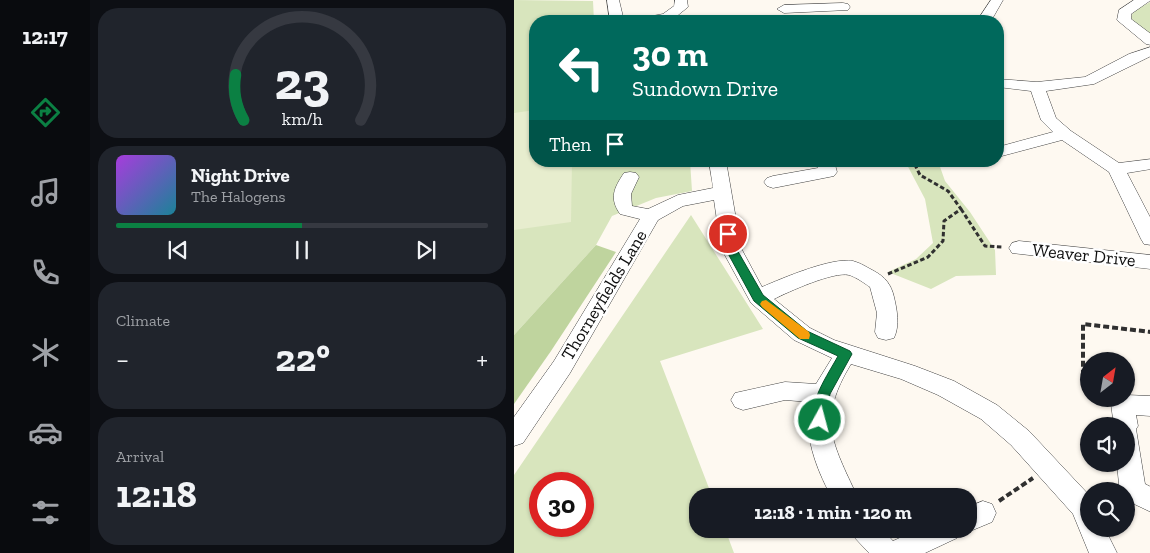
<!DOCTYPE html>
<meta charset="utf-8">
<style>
body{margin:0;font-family:"Zilla Slab",serif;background:#20242c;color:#f1f3f6;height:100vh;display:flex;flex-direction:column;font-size:19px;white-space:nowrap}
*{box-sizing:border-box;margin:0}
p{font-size:16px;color:#9ea1a6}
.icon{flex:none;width:28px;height:28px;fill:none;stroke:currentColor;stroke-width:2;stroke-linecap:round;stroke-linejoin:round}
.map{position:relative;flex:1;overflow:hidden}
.sheet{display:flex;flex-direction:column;gap:8px;padding:8px;background:#0d0f14;width:424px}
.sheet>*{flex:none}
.top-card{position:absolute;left:15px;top:15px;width:475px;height:152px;border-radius:20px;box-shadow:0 1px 4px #0004;background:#00695c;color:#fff;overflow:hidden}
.needle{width:32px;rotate:31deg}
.controls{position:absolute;left:566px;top:352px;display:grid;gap:10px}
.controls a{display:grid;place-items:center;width:55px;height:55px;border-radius:50%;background:#171b24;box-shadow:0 1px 4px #0004;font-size:25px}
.speed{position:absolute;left:15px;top:472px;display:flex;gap:10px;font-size:25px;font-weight:700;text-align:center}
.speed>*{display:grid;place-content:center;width:65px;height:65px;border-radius:50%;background:#171b24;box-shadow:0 1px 4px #0004;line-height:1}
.speed .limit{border:8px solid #d22;background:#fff;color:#111}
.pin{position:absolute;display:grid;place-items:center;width:42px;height:42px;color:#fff;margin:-21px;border:2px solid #fff;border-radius:50%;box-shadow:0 1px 5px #0007}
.me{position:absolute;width:55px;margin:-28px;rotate:7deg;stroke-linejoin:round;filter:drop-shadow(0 0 4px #0008)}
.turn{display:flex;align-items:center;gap:18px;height:105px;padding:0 20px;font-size:22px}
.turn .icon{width:65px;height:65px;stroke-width:2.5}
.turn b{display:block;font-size:35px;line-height:42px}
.then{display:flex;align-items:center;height:48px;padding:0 20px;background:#0003;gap:10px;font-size:19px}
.big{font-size:38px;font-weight:700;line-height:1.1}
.sheet .widget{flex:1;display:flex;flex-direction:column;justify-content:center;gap:8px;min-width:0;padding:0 18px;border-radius:20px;background:#20242c}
.sheet .dial{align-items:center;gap:0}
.dial svg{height:130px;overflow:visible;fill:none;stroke:#363941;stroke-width:7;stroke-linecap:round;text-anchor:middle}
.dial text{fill:#f1f3f6;stroke:none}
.song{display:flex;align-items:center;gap:15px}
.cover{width:60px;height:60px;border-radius:8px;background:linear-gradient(135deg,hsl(280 70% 55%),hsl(190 70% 35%))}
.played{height:5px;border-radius:2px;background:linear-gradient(90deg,#0b8043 50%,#363941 50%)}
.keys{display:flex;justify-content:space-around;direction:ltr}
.heat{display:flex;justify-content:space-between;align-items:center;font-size:28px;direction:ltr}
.trip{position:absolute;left:175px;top:488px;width:288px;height:50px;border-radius:20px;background:#171b24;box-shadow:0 1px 4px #0004;font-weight:700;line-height:50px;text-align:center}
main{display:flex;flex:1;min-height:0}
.tab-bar{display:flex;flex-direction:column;width:90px;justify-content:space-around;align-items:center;background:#090b0e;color:#9ea1a6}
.tab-bar .icon{width:35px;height:35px}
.tab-bar .current{color:#0b8043}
.tab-bar b{font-size:22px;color:#f1f3f6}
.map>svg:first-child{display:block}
.green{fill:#d8e5bd;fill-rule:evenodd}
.forest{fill:#bfd49e}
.pitch{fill:#e7edce}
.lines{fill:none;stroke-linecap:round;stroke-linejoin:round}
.minor-casing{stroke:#414141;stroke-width:1}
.path-far1{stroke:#303030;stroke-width:3;stroke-dasharray:4.5 2.5;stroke-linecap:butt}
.path{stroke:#303030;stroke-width:4;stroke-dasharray:6 3;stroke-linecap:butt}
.minor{fill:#fff;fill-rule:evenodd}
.route{fill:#0b8043;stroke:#07532c}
.slow{fill:#f59e0b}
.labels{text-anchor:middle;stroke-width:5;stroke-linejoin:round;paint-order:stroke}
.street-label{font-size:18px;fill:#0e0e0e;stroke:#fff}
</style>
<main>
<nav class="tab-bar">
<b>12:17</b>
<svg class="icon current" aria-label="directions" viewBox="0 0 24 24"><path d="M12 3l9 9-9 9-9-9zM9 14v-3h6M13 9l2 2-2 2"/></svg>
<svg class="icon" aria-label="music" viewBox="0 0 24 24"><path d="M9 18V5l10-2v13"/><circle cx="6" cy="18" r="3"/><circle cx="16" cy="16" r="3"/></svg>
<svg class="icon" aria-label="phone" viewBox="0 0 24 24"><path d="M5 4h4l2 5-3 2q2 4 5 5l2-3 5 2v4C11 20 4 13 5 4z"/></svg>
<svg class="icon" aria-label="climate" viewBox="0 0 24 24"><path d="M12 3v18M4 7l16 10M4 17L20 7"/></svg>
<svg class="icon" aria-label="car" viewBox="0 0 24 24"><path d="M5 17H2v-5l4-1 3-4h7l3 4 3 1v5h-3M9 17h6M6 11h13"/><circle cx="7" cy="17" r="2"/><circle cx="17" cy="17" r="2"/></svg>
<svg class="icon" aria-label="filters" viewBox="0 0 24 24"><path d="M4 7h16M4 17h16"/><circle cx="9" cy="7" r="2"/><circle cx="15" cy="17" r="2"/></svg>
</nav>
<section class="sheet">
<div class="widget dial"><svg viewBox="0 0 100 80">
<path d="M14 69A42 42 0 1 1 86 69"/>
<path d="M14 69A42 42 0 0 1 9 41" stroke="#0b8043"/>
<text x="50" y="56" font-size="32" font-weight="700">23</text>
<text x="50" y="72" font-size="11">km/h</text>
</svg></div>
<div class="widget">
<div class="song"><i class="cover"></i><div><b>Night Drive</b><p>The Halogens</p></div></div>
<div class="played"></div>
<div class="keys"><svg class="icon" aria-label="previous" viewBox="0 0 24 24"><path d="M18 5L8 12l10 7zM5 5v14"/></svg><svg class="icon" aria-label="pause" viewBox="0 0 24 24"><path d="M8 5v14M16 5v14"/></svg><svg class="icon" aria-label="next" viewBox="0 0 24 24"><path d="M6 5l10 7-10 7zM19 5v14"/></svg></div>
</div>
<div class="widget"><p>Climate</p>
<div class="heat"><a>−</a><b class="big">22°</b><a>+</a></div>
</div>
<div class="widget"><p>Arrival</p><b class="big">12:18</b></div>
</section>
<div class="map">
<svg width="637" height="553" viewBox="0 0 637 553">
<rect width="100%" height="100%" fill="#fef9f1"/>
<!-- green -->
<path class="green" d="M 0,0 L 79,1 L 80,21 L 21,21 L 21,161 L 176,161 L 178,191 L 142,198 L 98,216 L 82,245 L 0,335 Z
M 636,2 L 636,34 L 622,25 L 617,17 L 620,11 Z
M 391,161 L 424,161 L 431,181 L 456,212 L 481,250 L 482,275 L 442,276 L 417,289 L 374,272 L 402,259 L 419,243 L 411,199 Z
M 177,215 L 249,329 L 146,361 L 198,496 L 184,496 L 184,529 L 211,529 L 220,553 L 0,553 L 0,475 ZM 26,484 L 69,484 L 69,526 L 26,526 Z"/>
<!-- forest -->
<path class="forest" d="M 82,245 L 102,252 L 37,351 L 0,404 L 0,335 Z"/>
<!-- pitch -->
<path class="pitch" d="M 21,110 L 21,161 L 58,161 L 57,222 L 0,230 L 0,113 Z"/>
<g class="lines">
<defs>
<path id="minor" d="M 93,0 L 105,0 L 110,21 L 96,21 Z
M 161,0 L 173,0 L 174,7 L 158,20 L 126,21 L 128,18 L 149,14 L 160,6 Z
M 477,0 L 489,0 L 477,21 L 463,21 Z
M 620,0 L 637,0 L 617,14 L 617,19 L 637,34 L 637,45 L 632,44 L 603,20 L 605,10 Z
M 329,3 L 334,4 L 336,7 L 334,10 L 270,13 L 263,9 L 270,5 Z
M 637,47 L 637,56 L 580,84 L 532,91 L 542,118 L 557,131 L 605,163 L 637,159 L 637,169 L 613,173 L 637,219 L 637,245 L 630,244 L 627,239 L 595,172 L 548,140 L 484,157 L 484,147 L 539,132 L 527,120 L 517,91 L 484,87 L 484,79 L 523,82 L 571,77 L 615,54 Z
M 195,161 L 212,161 L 227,248 L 248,287 C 269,278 318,257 339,261 C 347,263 354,268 360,271 C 371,277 377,284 380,297 C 383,310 386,325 380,338 L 372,340 L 364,338 L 361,332 L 363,313 L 356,287 C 350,283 342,277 335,275 C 320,271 274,292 260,299 L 296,328 L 320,340 L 401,366 L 440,381 L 483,405 L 515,431 L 575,495 L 575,529 L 591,529 L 603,553 L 575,553 L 559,514 L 497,445 L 467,419 L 424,395 L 387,379 L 337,364 C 303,420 318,442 343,496 L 317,496 C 302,468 289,434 296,402 L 271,400 L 229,410 L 221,407 L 217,400 L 221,393 L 271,382 L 302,384 L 318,358 L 280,340 L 237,303 L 207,248 L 200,200 L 169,206 L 144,220 L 56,373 L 9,443 L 0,446 L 0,417 L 40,361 L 126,219 L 106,214 C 95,198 100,188 110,173 L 116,172 L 122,173 L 125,177 L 117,194 L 118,206 L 134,209 L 164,195 L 199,188 Z
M 303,161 L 320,161 L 323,172 L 320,176 L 259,188 L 253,186 L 250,182 L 253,178 L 259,176 L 304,168 Z
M 505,241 L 637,255 L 637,269 L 498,253 L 495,248 L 498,243 Z
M 612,395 L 637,396 L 637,416 L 622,415 L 624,426 L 622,429 L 631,484 L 637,487 L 637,512 L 618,503 L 612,505 L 612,491 L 600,491 L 605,484 L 603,464 L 612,464 L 612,426 L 600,426 L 597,404 L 600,399 L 612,399 Z
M 469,501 L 478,504 L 482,513 L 478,522 L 454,532 L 447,530 L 443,538 L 411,553 L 355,553 L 341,538 L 337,529 L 368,529 L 379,541 L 405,529 L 454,529 L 454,507 Z"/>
</defs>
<!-- minor casing -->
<use href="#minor" class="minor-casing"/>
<!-- path-far1 -->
<path class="path-far1" d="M 447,209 L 471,246 L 489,247
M 374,274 L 414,257 L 429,241 L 430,221 L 447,209 L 434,191 L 406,175 L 399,161"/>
<!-- path -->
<path class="path" d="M 575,390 L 569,387 L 569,324 L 637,332
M 485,501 L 519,478"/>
<!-- minor -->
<use href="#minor" class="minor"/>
</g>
<!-- route -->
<path class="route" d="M 214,230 L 219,234 L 222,248 L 249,295 L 293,331 L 336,351 L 338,354 L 316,394 L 311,424 L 306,425 L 301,424 C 292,405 315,373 324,356 L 284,338 L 240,301 L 211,248 L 208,234 Z"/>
<!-- slow -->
<path class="slow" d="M 252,300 L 295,332 L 296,335 L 295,339 L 286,339 L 248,307 L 246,304 L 248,301 Z"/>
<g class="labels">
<!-- street labels -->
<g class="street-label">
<text transform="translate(570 255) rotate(6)" y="6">Weaver Drive</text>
<text transform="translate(90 295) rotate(-59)" y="6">Thorneyfields Lane</text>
</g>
</g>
</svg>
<div class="controls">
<a><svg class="needle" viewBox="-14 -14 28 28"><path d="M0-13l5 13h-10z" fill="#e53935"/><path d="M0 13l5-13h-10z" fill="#9ea1a6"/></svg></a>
<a><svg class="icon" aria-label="sound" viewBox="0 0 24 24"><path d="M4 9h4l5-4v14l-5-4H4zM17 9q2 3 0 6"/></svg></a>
<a><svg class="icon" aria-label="search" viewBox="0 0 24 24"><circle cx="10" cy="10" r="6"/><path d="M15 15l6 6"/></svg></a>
</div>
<div class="speed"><div class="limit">30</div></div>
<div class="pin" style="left:214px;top:234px;background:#d93025"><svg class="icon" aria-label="arrive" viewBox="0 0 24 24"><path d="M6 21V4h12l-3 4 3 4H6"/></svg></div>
<svg class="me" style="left:306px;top:420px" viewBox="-20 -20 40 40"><circle r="17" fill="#0b8043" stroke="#fff" stroke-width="3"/><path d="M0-11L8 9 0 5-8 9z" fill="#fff"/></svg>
<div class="trip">12:18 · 1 min · 120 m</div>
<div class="top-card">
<div class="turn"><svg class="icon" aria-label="left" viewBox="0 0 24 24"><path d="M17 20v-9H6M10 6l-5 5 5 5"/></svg><div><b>30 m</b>Sundown Drive</div></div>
<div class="then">Then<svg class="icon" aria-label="arrive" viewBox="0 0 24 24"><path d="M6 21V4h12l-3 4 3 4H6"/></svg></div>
</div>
</div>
</main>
